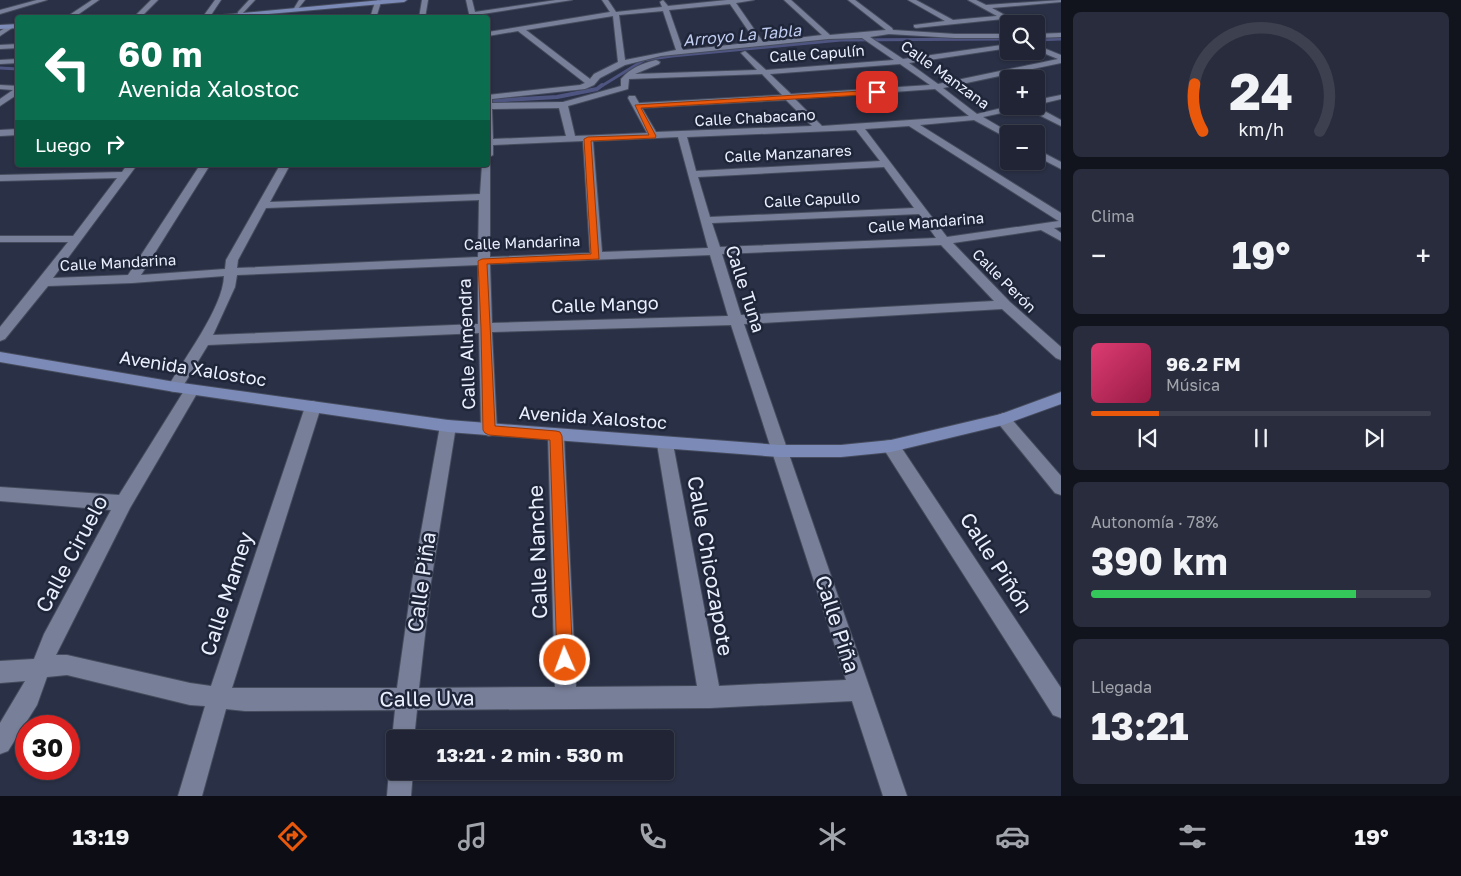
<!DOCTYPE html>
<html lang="es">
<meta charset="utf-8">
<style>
body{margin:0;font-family:"Golos Text",sans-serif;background:#282c3c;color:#f1f3f6;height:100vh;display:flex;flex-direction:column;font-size:19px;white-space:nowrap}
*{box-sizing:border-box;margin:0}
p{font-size:16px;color:#a2a4ac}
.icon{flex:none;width:28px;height:28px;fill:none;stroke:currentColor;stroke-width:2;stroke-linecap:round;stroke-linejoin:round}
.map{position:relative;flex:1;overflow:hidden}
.panel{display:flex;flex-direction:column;gap:12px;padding:12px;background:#12141d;width:400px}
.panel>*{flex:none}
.banner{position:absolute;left:15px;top:15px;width:475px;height:152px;border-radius:5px;box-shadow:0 1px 4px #0004,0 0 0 1px #3d414f;background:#0b6e4f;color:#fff;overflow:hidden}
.controls{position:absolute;left:1000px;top:15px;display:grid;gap:10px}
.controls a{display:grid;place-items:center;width:45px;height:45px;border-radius:5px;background:#202434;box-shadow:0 1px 4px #0004,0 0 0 1px #3d414f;font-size:25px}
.speed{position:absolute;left:15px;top:715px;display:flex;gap:10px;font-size:25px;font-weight:700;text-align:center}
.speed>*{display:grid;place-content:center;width:65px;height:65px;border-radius:50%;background:#202434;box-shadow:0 1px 4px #0004,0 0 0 1px #3d414f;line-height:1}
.speed .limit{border:8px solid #d22;background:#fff;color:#111}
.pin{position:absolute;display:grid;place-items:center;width:42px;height:42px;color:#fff;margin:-21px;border-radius:10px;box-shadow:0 2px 8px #0006}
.me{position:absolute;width:55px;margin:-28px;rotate:358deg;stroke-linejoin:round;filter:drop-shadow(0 0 4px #0008)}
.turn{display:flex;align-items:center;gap:18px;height:105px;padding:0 20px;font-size:22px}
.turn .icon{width:65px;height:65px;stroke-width:2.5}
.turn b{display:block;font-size:35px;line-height:42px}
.then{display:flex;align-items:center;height:48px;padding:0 20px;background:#0003;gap:10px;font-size:19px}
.big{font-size:38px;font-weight:700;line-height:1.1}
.panel .widget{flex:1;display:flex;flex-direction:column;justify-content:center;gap:8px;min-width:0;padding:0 18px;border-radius:8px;background:#282c3c}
.panel .dial{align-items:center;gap:0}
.dial svg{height:130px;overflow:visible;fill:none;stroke:#3d414f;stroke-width:7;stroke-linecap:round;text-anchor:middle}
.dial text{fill:#f1f3f6;stroke:none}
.song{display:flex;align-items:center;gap:15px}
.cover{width:60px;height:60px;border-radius:8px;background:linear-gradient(135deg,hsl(340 70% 55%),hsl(340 70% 35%))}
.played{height:5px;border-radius:2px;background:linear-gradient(90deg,#ea580c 20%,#3d414f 20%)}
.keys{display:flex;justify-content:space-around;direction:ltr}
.heat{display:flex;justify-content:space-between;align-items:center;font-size:28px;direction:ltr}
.charge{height:8px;border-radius:4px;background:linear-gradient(90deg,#34c759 78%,#3d414f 0)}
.trip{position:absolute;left:386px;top:730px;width:288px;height:50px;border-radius:5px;background:#202434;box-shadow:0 1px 4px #0004,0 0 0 1px #3d414f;font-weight:700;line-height:50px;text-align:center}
.menu{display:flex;height:80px;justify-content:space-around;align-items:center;background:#0d0e15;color:#a2a4ac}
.menu .icon{width:35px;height:35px}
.menu .current{color:#ea580c}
.menu b{font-size:22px;color:#f1f3f6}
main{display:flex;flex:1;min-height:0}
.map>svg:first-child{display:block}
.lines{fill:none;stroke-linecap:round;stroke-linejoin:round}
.stream-far1{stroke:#4f5581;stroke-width:3}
.stream{stroke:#4f5581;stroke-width:4}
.street-casing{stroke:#464c5e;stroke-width:2}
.secondary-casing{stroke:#464c5e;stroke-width:2}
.street{fill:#788099;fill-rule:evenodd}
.secondary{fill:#7c8ab7;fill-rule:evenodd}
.route{fill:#ea580c;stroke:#983908}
.labels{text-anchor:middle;stroke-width:5;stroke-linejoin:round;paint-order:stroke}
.far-street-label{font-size:15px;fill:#ebf0fe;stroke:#20263a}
.far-water-label{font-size:16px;font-style:italic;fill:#c1cef2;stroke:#20263a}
.street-label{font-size:18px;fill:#ebf0fe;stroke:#20263a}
.near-street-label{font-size:21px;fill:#ebf0fe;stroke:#20263a}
</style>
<main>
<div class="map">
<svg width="1061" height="796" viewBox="0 0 1061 796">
<rect width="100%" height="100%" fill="#2a3045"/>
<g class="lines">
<!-- stream-far1 -->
<path class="stream-far1" d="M 1036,40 L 1061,39
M 0,68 L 18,69
M 600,87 L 644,60 L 672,56 L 841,40 L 1009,39"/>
<!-- stream -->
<path class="stream" d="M 488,101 L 557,97 L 597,89 L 602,85"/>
<defs>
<path id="street" d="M 37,0 L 47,0 L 0,14 L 0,10 Z
M 92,0 L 99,0 L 73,18 L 65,18 Z
M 151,0 L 158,0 L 140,18 L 133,18 Z
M 215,0 L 221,0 L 209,18 L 202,18 Z
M 249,0 L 255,0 L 242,14 L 238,14 L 238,12 Z
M 299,0 L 305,0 L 297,10 L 293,10 Z
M 378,0 L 381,2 L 376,18 L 370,18 L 375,2 Z
M 422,0 L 428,0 L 425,18 L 419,18 Z
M 466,0 L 472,0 L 475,12 L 556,0 L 572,0 L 476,15 L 476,18 L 470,18 Z
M 602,0 L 608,0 L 616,12 L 662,7 L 660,2 L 663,0 L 668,6 L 727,0 L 754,0 L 736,3 L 763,42 L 822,35 L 784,0 L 791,0 L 830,35 L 886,30 L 848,0 L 855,0 L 892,28 L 893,30 L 955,34 L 1009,34 L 1009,38 L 955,38 L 889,34 L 870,37 L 903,59 L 1009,44 L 1009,48 L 909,63 L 938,84 L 1058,59 L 1036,50 L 1036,45 L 1061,55 L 1061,63 L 943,88 L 977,114 L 1010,106 L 1035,106 L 1061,120 L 1061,126 L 1025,108 L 983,117 L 1012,134 L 1009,134 L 1009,139 L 974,120 L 920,125 L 1061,213 L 1061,227 L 1054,228 L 1061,233 L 1061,241 L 1041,230 L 953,243 L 1010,302 L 1061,347 L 1061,360 L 1056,358 L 1002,309 L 744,324 L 907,796 L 883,796 L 852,701 L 710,708 L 417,710 L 414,739 L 395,739 L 395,747 L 392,739 L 395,710 L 245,711 L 226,709 L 202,796 L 178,796 L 205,706 L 190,705 L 67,675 L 47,677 L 37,705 L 8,751 L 0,754 L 0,723 L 25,681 L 0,683 L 0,661 L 34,659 L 44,634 L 111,510 L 0,501 L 0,487 L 119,495 L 187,386 L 192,385 L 197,386 L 199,390 L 130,508 L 56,655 L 67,655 L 190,683 L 211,686 L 305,407 L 308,403 L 313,401 L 318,403 L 321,407 L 232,688 L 397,688 L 412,582 L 440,426 L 442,422 L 448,420 L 454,422 L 456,426 L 431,582 L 419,688 L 555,687 L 548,436 L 550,432 L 556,430 L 562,432 L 564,436 L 576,687 L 697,686 L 657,444 L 659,440 L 665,438 L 671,440 L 673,444 L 719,686 L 846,680 L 731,325 L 492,332 L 497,430 L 495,434 L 489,436 L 483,434 L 481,430 L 479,333 L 208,345 L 180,391 L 175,392 L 170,391 L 168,387 C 184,358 223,308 224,276 L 132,283 L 48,286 L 5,339 L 0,341 L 0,327 L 68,242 L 0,242 L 0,236 L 73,236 L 117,178 L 0,181 L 0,175 L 122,172 L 127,165 L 137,165 L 53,278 L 128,275 L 200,165 L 210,165 L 141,275 L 225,269 L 226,260 L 280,165 L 290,165 L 270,202 L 480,194 L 482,165 L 490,163 L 490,257 L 590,253 L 583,141 L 493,145 L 493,155 L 488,158 L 488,95 L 580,85 L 585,83 L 518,31 L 488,36 L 488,32 L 610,12 ZM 730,4 L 756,42 L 683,50 L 669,10 ZM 663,11 L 676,50 L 625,60 L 619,15 ZM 613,16 L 618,62 L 594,74 L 590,79 L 526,30 ZM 862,38 L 894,60 L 766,70 L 745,51 L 741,53 L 757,70 L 635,74 L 659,64 L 660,62 L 656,60 C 643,63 630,68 621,79 L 621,86 L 563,102 L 492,103 L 492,99 L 585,89 L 594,85 L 600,78 L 625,65 L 661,56 L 828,39 ZM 900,64 L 930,85 L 791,94 L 770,74 ZM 762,74 L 782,95 L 639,103 L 635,96 L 629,96 L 628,98 L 647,133 L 575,136 L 568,106 L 628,89 L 629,79 ZM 935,89 L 969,116 L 822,126 L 795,99 ZM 786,100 L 812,126 L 656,132 L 642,108 ZM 559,108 L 566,136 L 493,139 L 492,109 ZM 909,126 L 1057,220 L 1059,221 L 947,237 L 865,129 ZM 856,130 L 880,161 L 696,171 L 687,137 ZM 678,137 L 708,248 L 602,252 L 593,141 ZM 884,167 L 914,208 L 710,217 L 698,177 ZM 479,200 L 478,257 L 237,268 L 238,260 L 266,208 ZM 919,214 L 936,238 L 720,247 L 712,223 ZM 941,245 L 994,301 L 741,315 L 722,254 ZM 710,255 L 728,316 L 492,323 L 490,264 ZM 478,265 L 478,324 L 213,335 L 235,287 L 237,275 Z
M 908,0 L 916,0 L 953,20 L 997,16 L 968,0 L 976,0 L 986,5 L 1061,0 L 1061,2 L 992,8 L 1021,24 L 1012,24 L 1003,19 L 916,28 L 914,27 L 914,25 L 945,21 Z
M 10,25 L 15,26 L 0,36 L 0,31 Z
M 1061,33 L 1061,37 L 1036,38 L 1036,34 Z
M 18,44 L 18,48 L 0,49 L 0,45 Z
M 18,59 L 18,63 L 0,64 L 0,60 Z
M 0,85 L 18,86 L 18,94 L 0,106 L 0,99 L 13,90 L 0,89 Z
M 1061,95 L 1061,99 L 1036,105 L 1036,100 Z
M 18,129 L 18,135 L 0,136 L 0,130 Z
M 1036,149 L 1061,162 L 1061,169 L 1036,156 Z
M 1003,413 L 1008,415 L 1061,476 L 1061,495 L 1055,493 L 998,423 L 995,419 L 998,415 Z
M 891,440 L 897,441 L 1061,688 L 1061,718 L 1053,715 L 885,451 L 883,446 L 885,441 Z
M 395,762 L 395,771 L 413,771 L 411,796 L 387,796 L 389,771 Z"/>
<path id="secondary" d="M 382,0 L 407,0 L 404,2 L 223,18 L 191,18 Z
M 18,24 L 18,28 L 0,29 L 0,25 Z
M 0,352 L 175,382 L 448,420 L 779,445 L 841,445 L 891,440 L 1001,414 L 1061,392 L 1061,404 L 1003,425 L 891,452 L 841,457 L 779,457 L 448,432 L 175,392 L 0,362 Z"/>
</defs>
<!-- street casing -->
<use href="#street" class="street-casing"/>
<!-- secondary casing -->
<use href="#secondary" class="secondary-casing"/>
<!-- street -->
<use href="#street" class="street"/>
<!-- secondary -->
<use href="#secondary" class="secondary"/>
</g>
<!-- route -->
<path class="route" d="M 877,90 L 879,94 L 641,108 L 656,136 L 655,138 L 591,141 L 599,259 L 487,264 L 495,426 L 556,431 L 560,432 L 562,436 L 573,660 L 570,665 L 565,668 L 559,665 L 557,660 L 550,440 L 489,435 L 485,433 L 483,430 L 481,328 L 478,261 L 482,259 L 591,254 L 584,139 L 588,137 L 649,135 L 635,105 Z"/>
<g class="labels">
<!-- far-street labels -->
<g class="far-street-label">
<text transform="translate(817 54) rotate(-4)" y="5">Calle Capulín</text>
<text transform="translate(945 75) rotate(36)" y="5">Calle Manzana</text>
<text transform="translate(755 118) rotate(-3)" y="5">Calle Chabacano</text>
<text transform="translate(788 154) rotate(-3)" y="5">Calle Manzanares</text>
<text transform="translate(812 200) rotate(-3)" y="5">Calle Capullo</text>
<text transform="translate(926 223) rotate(-5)" y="5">Calle Mandarina</text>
<text transform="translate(522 243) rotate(-2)" y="5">Calle Mandarina</text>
<text transform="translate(118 263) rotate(-3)" y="5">Calle Mandarina</text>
<text transform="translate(1004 281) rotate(45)" y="5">Calle Perón</text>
</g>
<!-- far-water labels -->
<g class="far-water-label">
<text transform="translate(742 35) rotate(-5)" y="6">Arroyo La Tabla</text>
</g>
<!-- street labels -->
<g class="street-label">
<text transform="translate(745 289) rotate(72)" y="6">Calle Tuna</text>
<text transform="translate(605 305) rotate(-2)" y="6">Calle Mango</text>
<text transform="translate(467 344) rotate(-92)" y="6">Calle Almendra</text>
<text transform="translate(193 369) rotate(9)" y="6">Avenida Xalostoc</text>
<text transform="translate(593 418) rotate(4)" y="6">Avenida Xalostoc</text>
</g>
<!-- near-street labels -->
<g class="near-street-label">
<text transform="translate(538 552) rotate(-92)" y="7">Calle Nanche</text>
<text transform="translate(72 554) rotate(-62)" y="7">Calle Ciruelo</text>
<text transform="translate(996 563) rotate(57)" y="7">Calle Piñón</text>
<text transform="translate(710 566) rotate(80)" y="7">Calle Chicozapote</text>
<text transform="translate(422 582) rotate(-82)" y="7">Calle Piña</text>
<text transform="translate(227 594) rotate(-72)" y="7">Calle Mamey</text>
<text transform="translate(837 624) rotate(72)" y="7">Calle Piña</text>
<text transform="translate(427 699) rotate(-1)" y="7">Calle Uva</text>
</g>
</g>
</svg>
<div class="controls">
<a><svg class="icon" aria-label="search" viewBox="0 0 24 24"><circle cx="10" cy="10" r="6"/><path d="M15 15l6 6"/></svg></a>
<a>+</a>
<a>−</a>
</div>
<div class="speed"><div class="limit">30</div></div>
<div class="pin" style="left:877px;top:92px;background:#d93025"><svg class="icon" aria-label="arrive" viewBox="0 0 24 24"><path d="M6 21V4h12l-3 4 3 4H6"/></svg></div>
<svg class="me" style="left:565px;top:660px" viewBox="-20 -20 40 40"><circle r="17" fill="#ea580c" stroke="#fff" stroke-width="3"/><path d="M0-11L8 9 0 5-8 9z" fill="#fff"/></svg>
<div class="trip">13:21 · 2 min · 530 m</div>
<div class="banner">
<div class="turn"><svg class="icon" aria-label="left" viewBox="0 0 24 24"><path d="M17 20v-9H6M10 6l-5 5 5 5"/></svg><div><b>60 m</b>Avenida Xalostoc</div></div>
<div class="then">Luego<svg class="icon" aria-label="right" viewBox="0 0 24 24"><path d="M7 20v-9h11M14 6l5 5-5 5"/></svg></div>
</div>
</div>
<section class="panel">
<div class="widget dial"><svg viewBox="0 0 100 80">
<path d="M14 69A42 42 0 1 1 86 69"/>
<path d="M14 69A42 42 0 0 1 9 40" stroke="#ea580c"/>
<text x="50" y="56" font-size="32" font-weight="700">24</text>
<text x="50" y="72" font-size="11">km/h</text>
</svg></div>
<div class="widget"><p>Clima</p>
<div class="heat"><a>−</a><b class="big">19°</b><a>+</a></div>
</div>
<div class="widget">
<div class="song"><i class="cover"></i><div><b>96.2 FM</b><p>Música</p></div></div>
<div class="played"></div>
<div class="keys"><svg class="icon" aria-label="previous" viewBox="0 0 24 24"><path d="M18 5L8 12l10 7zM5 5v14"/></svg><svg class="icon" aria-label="pause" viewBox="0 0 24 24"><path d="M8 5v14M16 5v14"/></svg><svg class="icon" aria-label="next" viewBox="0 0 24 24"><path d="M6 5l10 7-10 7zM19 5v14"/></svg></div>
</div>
<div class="widget"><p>Autonomía · 78%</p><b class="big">390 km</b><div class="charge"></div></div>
<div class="widget"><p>Llegada</p><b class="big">13:21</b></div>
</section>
</main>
<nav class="menu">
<b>13:19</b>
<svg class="icon current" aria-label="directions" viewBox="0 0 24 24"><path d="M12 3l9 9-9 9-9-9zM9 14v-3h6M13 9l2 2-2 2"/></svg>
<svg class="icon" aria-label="music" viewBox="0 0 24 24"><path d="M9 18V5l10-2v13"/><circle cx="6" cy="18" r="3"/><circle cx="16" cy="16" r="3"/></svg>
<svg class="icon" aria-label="phone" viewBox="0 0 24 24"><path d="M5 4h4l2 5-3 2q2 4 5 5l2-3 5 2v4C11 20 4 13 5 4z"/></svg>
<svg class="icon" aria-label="climate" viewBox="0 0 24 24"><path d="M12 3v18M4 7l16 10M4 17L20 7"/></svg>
<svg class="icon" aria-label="car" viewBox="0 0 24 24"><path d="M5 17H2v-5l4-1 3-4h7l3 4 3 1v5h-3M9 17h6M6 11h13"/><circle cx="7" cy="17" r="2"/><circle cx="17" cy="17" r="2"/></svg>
<svg class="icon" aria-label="filters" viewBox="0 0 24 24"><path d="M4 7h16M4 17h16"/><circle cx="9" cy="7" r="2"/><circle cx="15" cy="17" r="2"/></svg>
<b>19°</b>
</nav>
